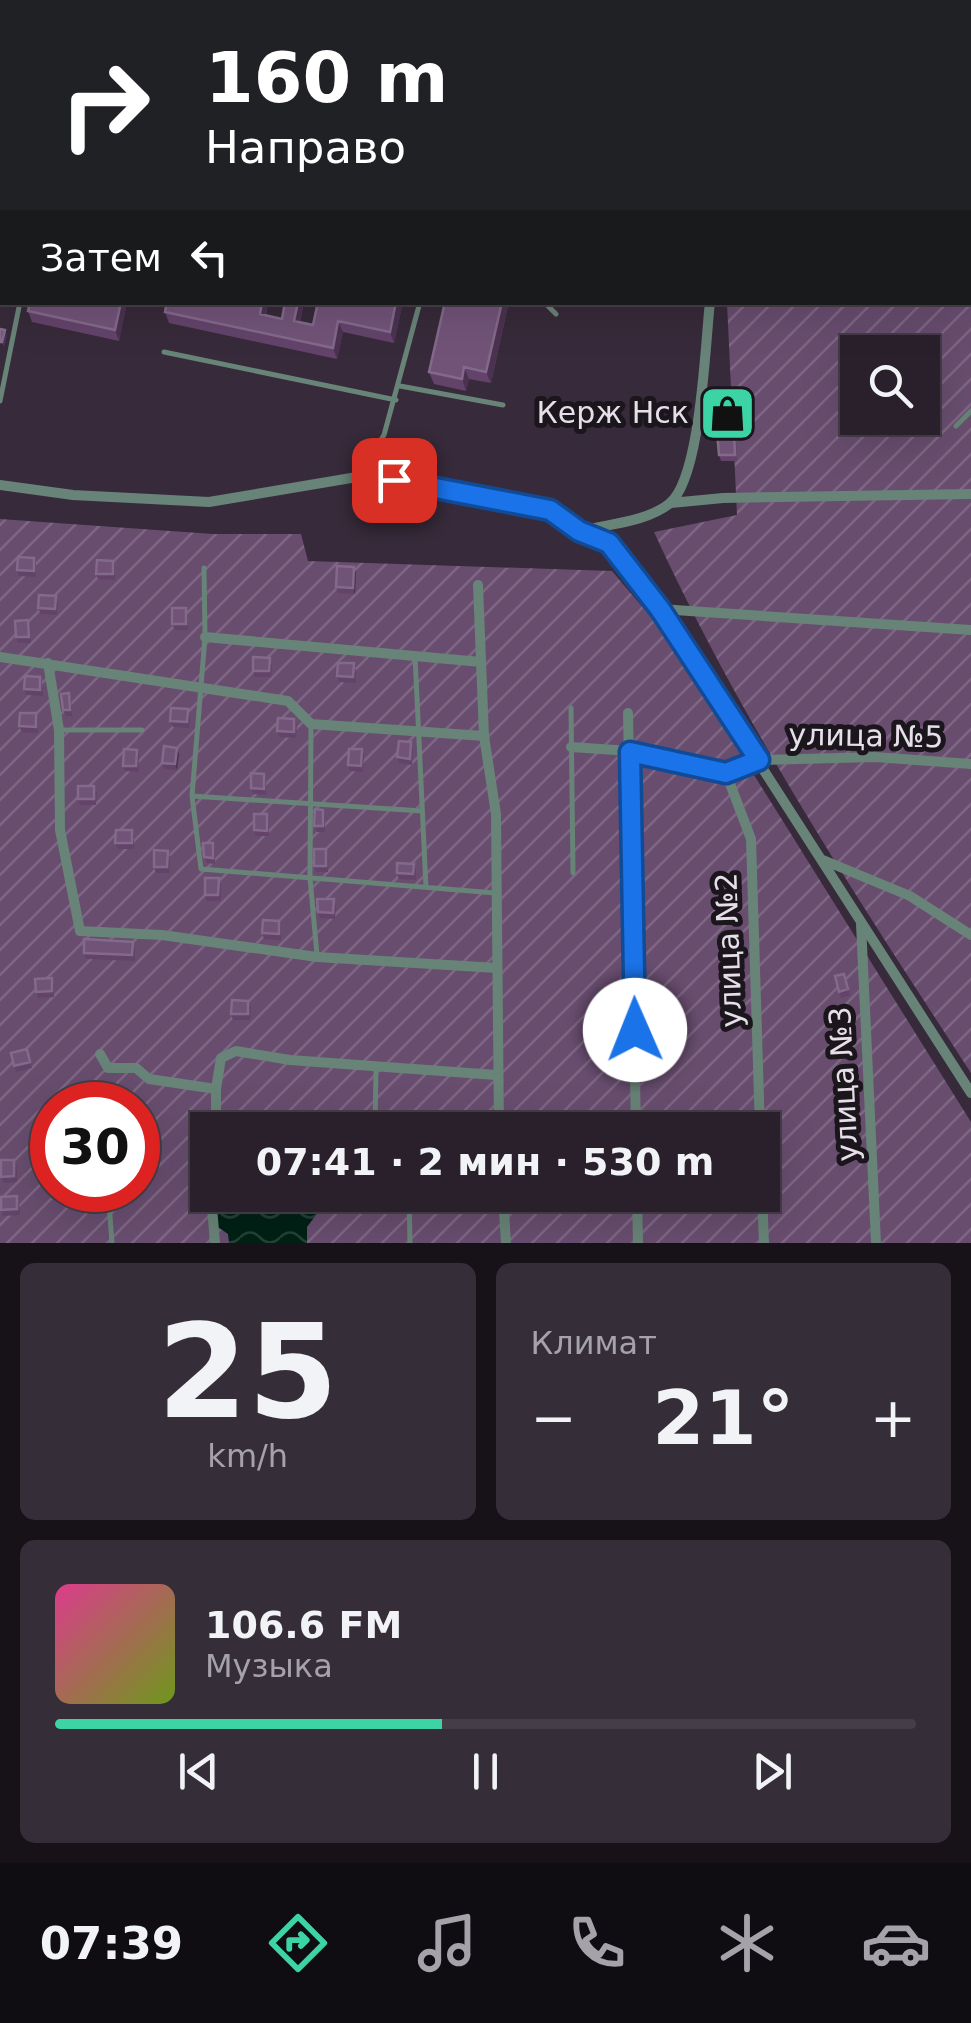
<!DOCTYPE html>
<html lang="ru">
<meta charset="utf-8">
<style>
body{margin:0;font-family:"DejaVu Sans",sans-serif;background:#352d38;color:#f1f3f6;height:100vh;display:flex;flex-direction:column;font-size:38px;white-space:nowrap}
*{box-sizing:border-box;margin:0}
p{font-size:32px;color:#a5a3a9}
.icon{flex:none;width:55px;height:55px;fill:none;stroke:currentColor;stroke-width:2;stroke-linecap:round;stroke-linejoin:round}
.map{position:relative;height:1243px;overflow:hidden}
.panel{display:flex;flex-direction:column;gap:20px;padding:20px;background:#171218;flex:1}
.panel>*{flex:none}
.banner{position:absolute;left:0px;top:0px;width:972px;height:305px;box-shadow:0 10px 40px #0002,0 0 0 2px #453e48;background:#202124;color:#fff;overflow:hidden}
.controls{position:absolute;left:840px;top:335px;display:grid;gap:20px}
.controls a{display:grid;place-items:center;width:100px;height:100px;border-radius:0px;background:#29202c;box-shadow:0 10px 40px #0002,0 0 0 2px #453e48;font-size:50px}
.speed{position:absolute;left:30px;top:1082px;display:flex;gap:20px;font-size:50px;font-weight:700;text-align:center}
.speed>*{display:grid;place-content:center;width:130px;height:130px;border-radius:50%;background:#29202c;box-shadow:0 10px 40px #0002,0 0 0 2px #453e48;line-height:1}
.speed .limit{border:15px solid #d22;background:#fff;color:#111}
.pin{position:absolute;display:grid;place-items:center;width:85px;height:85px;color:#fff;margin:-42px;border-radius:20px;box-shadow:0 5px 15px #0006}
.me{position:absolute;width:110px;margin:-55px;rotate:359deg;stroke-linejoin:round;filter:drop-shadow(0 0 8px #0008)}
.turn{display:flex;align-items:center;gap:35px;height:210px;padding:0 40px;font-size:45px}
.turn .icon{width:130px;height:130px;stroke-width:2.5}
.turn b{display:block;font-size:70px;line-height:85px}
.then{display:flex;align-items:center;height:95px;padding:0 40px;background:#0003;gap:20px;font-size:38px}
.big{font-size:75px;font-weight:700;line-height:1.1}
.panel .card{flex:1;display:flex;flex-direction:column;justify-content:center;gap:15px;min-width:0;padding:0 35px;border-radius:15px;background:#352d38}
.panel .dial{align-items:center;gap:0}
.dial b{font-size:130px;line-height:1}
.song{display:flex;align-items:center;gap:30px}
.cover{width:120px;height:120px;border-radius:15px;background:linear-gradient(135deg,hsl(330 70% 55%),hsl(80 70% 35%))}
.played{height:10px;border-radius:5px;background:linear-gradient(90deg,#3cd4a4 45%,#453e48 45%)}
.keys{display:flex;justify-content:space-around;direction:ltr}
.heat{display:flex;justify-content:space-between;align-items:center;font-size:55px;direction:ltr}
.panel .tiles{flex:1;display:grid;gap:20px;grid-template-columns:1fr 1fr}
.card:last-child{grid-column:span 2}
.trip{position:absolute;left:190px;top:1112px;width:590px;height:100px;border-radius:0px;background:#29202c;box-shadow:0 10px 40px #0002,0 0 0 2px #453e48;font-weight:700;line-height:100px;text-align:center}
.menu{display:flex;height:160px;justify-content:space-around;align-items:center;background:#100d12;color:#a5a3a9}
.menu .icon{width:70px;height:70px}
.menu .current{color:#3cd4a4}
.menu b{font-size:45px;color:#f1f3f6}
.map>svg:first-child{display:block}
.garden{fill:url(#garden-furrows);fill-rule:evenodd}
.water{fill:url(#water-waves)}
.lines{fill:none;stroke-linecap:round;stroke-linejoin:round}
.service{stroke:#688377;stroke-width:5}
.minor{stroke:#688377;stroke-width:10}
.rail-casing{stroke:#8f8491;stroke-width:8}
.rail{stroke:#1b151c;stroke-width:4;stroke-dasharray:11;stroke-linecap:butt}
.wall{fill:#63436a}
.shaded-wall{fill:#4b3251}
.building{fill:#715378;stroke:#83698a;stroke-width:2.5}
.route-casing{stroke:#114b97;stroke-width:25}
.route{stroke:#1a73e8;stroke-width:18}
.labels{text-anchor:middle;stroke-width:10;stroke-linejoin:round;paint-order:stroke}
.poi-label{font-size:30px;fill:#e6dee8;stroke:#1b151c;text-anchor:end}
.street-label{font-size:30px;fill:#e6dee8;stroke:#1b151c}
</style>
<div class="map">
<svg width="971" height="1243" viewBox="0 0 971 1243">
<defs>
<pattern id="garden-furrows" width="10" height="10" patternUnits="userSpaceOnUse" patternTransform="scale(2.5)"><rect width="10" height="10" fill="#684d6f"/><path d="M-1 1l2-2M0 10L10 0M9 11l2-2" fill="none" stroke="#7e6684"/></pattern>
<pattern id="water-waves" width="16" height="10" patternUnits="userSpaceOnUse" patternTransform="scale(2.5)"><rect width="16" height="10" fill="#002115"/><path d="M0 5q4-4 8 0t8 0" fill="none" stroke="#254137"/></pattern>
</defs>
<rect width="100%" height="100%" fill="#372a3a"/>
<!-- garden -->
<path class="garden" d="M 971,121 L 971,1073 C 857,898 741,722 654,532 L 737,515 L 727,303 L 970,302 ZM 858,352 L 922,352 L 922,418 L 858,418 Z
M 0,519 L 213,534 L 301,534 L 308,561 L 612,571 L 667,636 L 971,1122 L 971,1243 L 0,1243 ZM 52,1105 L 138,1105 L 138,1190 L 52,1190 ZM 208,1130 L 762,1130 L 762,1195 L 208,1195 Z"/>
<!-- water -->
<path class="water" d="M 216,1195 L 317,1195 L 322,1207 L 307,1227 L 307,1243 L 229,1243 L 228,1234 L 215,1225 Z"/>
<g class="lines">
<!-- service -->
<path class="service" d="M 756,0 L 756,2
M 461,2 L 461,0
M 0,24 L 2,25
M 544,302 L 556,314
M 164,352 L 396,400
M 400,386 L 503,405
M 0,401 L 20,302
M 956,426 L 971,411
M 357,476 L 384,435 L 420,302
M 204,568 L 205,637 L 192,796 L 201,869 L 495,893
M 415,656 L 426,887
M 571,708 L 573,873
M 311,727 L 310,878 L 317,955
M 59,730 L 142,730
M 192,796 L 422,811
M 375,1130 L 376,1068
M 108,1190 L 112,1243
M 409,1195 L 410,1243"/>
<!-- minor -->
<path class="minor" d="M 970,109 L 971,109
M 970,176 L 971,177
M 0,485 L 73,495 L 209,502 L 357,477 L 430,484 L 550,510 L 579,531 L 609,543 L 673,629 L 971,1093
M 671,503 L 723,498 L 971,494
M 580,531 C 608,524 646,522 669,504 C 701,479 705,345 710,302
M 478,585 L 484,736 L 496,814 L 499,1130
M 660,609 L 971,630
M 205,637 L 481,662
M 0,657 L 288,701 L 311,724 L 484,736
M 48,663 L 59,730 L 60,830 L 80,931 L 162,935 L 317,957 L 497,968
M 628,713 L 636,1130
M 571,747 L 630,751 L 726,773 L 759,760 L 875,757 L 971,764
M 726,773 L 751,839 L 760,1130
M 823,860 L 910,896 L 971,935
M 861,924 L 876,1243
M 100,1054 L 108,1068 L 136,1068 L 149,1079 L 216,1089 L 221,1058 L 236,1051 L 290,1060 L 496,1075
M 216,1089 L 216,1130
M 211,1195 L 215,1243
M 503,1195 L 506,1243
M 637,1195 L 638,1243
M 762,1195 L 764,1243"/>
<defs>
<path id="rail" d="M 0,56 L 2,56"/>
</defs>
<!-- rail casing -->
<use href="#rail" class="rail-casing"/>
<!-- rail -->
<use href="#rail" class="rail"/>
</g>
<!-- wall -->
<path class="wall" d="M 20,0 L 106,0 L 106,2 L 28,2 Z
M 106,0 L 192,0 L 191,2 L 118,2 Z
M 127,302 L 119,341 L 32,322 L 28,311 Z
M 152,302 L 268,302 L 266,316 L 282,319 L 285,302 L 304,302 L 300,323 L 313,325 L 318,302 L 403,302 L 394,343 L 343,332 L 337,359 L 169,323 L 165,312 L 166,305 Z
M 445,302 L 506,302 L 508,306 L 491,383 L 469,379 L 466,391 L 434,384 L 429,372 Z
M 734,431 L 736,436 L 737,461 L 721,461 L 719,455 Z
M 34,558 L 36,564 L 36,577 L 19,576 L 17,570 Z
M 113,561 L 115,567 L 115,580 L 98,579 L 96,574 Z
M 354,567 L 356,573 L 355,594 L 338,593 L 336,587 Z
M 58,602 L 57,615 L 41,614 L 38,608 Z
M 188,614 L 188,630 L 175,630 L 172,624 Z
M 28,620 L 30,626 L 31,643 L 18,643 L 16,637 Z
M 272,664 L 271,677 L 255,677 L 253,671 Z
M 356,669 L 356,683 L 339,682 L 337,676 Z
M 40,677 L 42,683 L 43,696 L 26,695 L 24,689 Z
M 69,693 L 71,699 L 72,716 L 66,716 L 63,710 Z
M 190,715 L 189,728 L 173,727 L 170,721 Z
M 38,719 L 38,733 L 22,732 L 19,726 Z
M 294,719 L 297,725 L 296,738 L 280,737 L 277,731 Z
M 177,748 L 179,754 L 177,770 L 164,769 L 162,763 Z
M 413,748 L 412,765 L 399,763 L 397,757 Z
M 362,749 L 364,755 L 363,772 L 350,771 L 348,765 Z
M 137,750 L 139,755 L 138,772 L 125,771 L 123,766 Z
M 266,780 L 266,795 L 253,794 L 251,788 Z
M 97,792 L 96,805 L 80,805 L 78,799 Z
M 323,810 L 325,815 L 325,832 L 317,832 L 314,826 Z
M 269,820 L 269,836 L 256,836 L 254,830 Z
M 132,830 L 134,836 L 134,849 L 118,849 L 115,843 Z
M 213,843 L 215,849 L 215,864 L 207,863 L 204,857 Z
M 168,851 L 170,857 L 169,873 L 156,873 L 154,867 Z
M 328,855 L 328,872 L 316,872 L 314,866 Z
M 414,864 L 416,870 L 416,880 L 399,879 L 397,873 Z
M 221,884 L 221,901 L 207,901 L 205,895 Z
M 336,905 L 335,919 L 320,918 L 318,912 Z
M 279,921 L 281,927 L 281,940 L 264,939 L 262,933 Z
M 133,942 L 135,948 L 135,961 L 86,959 L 84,953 Z
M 844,974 L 850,995 L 841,998 L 835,976 Z
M 54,984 L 54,997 L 38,998 L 36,992 Z
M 248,1001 L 251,1007 L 250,1020 L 233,1020 L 231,1014 Z
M 27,1049 L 32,1068 L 16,1072 L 11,1053 Z
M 17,1166 L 17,1182 L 4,1183 L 1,1177 Z
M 19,1202 L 20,1215 L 3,1216 L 1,1210 Z"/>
<!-- shaded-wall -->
<path class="shaded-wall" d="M 121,302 L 127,302 L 119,341 L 115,330 Z
M 262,302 L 268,302 L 264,326 L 260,314 Z
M 298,302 L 304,302 L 298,333 L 294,321 Z
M 396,302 L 403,302 L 394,343 L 390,332 Z
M 502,302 L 506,302 L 508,306 L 491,383 L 486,372 Z
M 338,321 L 343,332 L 337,359 L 333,348 Z
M 5,330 L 7,336 L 4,348 L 2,342 Z
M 464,367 L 469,379 L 466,391 L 462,379 Z
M 354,567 L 356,573 L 355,594 L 353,588 Z
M 177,748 L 179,754 L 177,770 L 175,764 Z"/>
<!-- building -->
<path class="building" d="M 65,0 L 99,0 L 99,2 L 77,2 Z
M 155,0 L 185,0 L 184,2 L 166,2 Z
M 319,0 L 371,0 L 370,2 L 318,2 Z
M 30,302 L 121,302 L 115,330 L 28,311 Z
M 167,302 L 262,302 L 260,314 L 282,319 L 285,302 L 298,302 L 294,321 L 313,325 L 318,302 L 396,302 L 390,332 L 338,321 L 333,348 L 165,312 Z
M 445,302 L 502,302 L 486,372 L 464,367 L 462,379 L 429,372 Z
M 0,329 L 5,330 L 2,342 L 0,342 Z
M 717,431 L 734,431 L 735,455 L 719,455 Z
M 18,557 L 34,558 L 34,571 L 17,570 Z
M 97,560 L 113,561 L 113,574 L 96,574 Z
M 337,566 L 354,567 L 353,588 L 336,587 Z
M 39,595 L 56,596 L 55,609 L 38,608 Z
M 172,608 L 186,608 L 186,624 L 172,624 Z
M 28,620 L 29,637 L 16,637 L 15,621 Z
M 253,657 L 270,658 L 269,671 L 253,671 Z
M 338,663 L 354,663 L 353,677 L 337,676 Z
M 25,676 L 40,677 L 40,690 L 24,689 Z
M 69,693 L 70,710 L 63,710 L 61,694 Z
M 171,708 L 188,709 L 187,722 L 170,721 Z
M 20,713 L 36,713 L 36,727 L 19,726 Z
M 278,718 L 294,719 L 294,732 L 277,731 Z
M 399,741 L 411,742 L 410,759 L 397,757 Z
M 164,746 L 177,748 L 175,764 L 162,763 Z
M 124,749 L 137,750 L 136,766 L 123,766 Z
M 349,749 L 362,749 L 361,766 L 348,765 Z
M 251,773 L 264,774 L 264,789 L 251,788 Z
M 78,786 L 94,786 L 94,799 L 78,799 Z
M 315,809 L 323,810 L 323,826 L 314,826 Z
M 254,814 L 267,814 L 267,831 L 254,830 Z
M 116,830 L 132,830 L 132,843 L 115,843 Z
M 203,843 L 213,843 L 213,858 L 204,857 Z
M 314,849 L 326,849 L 326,866 L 314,866 Z
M 154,850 L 168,851 L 167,867 L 154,867 Z
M 397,863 L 414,864 L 413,874 L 397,873 Z
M 205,878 L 219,878 L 218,895 L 205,895 Z
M 317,899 L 334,899 L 333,913 L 318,912 Z
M 263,920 L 279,921 L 279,934 L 262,933 Z
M 84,939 L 133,942 L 132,955 L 84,953 Z
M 844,974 L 848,989 L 839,992 L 835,976 Z
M 52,978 L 52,991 L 36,992 L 35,979 Z
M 232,1000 L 248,1001 L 248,1014 L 231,1014 Z
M 27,1049 L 30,1062 L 14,1066 L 11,1053 Z
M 1,1160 L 14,1160 L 14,1176 L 1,1177 Z
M 17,1196 L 17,1209 L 1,1210 L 1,1197 Z"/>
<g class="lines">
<defs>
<path id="route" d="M 394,480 L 550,510 L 579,531 L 609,543 L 660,609 L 759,760 L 726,773 L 630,752 L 635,1030"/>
</defs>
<!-- route casing -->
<use href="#route" class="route-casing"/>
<!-- route -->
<use href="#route" class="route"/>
</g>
<!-- icons -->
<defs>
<symbol id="shop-square" viewBox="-11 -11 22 22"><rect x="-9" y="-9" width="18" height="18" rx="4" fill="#3cd4a4" stroke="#1b151c"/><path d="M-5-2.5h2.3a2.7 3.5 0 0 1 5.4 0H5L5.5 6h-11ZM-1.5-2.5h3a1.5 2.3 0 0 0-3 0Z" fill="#111"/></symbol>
</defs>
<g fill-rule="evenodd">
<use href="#shop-square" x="696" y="382" width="63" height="63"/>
</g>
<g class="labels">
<!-- poi labels -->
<g class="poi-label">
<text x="689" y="423">Керж Нск</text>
</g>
<!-- street labels -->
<g class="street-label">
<text transform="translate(866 736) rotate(1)" y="10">улица №5</text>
<text transform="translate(729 950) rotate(-92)" y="10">улица №2</text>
<text transform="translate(844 1084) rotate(-93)" y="10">улица №3</text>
</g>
</g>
</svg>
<div class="controls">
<a><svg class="icon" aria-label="search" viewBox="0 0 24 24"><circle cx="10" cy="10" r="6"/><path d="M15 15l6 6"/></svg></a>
</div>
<div class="speed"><div class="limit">30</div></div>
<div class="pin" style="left:394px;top:480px;background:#d93025"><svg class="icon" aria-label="arrive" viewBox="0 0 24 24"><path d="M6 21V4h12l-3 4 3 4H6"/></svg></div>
<svg class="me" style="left:635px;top:1030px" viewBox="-20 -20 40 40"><circle r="19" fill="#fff"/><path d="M0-13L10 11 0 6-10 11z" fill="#1a73e8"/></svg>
<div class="trip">07:41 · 2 мин · 530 m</div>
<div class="banner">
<div class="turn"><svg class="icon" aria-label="right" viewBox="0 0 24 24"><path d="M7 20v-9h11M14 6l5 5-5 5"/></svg><div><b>160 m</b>Направо</div></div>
<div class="then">Затем<svg class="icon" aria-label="left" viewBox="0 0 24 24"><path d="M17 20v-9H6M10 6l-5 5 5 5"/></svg></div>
</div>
</div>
<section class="panel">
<div class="tiles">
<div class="card dial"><b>25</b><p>km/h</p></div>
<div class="card"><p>Климат</p>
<div class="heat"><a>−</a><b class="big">21°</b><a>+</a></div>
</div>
<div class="card">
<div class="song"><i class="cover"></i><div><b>106.6 FM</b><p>Музыка</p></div></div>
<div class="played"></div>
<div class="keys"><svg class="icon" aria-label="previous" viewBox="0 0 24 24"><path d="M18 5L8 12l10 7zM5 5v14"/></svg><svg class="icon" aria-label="pause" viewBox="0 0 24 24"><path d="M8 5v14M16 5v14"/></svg><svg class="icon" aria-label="next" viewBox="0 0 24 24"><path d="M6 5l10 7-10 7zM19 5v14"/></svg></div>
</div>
</div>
</section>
<nav class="menu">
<b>07:39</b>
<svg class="icon current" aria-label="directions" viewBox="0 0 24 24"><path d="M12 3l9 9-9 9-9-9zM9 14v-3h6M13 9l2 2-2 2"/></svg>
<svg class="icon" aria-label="music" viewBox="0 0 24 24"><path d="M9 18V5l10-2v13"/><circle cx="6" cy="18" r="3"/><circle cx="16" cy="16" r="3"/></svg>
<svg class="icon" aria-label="phone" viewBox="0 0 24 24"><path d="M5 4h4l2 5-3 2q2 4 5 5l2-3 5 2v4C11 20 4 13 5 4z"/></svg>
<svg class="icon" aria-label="climate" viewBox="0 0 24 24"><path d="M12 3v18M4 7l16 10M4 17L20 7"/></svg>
<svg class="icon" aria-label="car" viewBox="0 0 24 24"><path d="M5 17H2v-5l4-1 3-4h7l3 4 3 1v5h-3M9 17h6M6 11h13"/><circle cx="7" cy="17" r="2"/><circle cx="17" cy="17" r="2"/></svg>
</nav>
